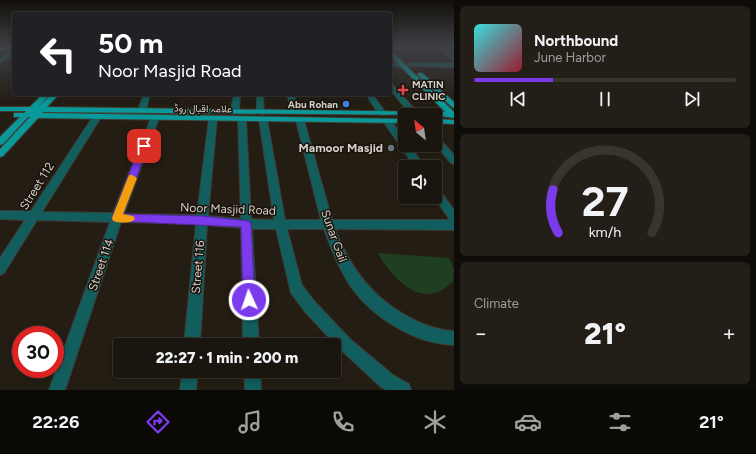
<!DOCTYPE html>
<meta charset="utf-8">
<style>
body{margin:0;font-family:Figtree,Vazirmatn,sans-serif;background:#231f18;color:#f1f3f6;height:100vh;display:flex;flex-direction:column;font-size:15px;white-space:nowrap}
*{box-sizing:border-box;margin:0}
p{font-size:13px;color:#9f9f9e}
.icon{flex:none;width:22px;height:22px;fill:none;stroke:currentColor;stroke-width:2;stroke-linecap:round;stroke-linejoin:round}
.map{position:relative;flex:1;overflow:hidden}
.side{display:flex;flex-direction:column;gap:6px;padding:6px;background:#0e0c08;width:302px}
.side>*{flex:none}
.guide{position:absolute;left:12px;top:12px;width:380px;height:84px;border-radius:4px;box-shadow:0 2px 6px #0003,0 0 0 1px #38352f;background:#202124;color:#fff;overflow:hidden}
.needle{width:26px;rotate:331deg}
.controls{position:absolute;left:398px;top:108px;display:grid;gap:8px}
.controls a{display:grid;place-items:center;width:44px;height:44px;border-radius:4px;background:#1a160f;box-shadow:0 2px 6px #0003,0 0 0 1px #38352f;font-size:20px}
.speed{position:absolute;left:12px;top:326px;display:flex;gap:8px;font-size:20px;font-weight:700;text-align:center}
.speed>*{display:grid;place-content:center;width:52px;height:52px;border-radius:50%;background:#1a160f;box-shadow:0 2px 6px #0003,0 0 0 1px #38352f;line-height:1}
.speed .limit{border:6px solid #d22;background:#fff;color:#111}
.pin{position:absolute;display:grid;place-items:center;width:34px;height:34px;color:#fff;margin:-17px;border-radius:8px;box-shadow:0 2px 6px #0006}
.me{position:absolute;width:44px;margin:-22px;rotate:357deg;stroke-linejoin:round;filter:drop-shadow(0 0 3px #0008)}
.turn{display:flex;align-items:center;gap:14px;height:84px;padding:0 20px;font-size:18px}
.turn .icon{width:52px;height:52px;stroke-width:2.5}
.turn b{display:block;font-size:28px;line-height:34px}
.big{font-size:30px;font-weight:800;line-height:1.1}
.side .widget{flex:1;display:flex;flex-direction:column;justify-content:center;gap:6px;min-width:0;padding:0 14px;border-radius:6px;background:#231f18}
.side .dial{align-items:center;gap:0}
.dial svg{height:104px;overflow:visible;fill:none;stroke:#38352f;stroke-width:7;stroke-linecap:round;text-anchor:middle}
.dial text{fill:#f1f3f6;stroke:none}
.song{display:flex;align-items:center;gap:12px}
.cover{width:48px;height:48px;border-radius:6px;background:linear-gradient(135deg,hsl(180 70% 55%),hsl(350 70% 35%))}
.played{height:4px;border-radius:2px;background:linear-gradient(90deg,#7c3aed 30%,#38352f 30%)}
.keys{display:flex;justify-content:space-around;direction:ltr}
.heat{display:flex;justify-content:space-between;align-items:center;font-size:22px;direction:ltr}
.trip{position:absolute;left:113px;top:338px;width:228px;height:40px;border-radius:4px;background:#1a160f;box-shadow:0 2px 6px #0003,0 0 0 1px #38352f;font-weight:800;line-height:40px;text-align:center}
.tab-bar{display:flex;height:64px;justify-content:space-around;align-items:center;background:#0a0906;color:#9f9f9e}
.tab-bar .icon{width:28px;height:28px}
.tab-bar .active{color:#7c3aed}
.tab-bar b{font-size:18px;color:#f1f3f6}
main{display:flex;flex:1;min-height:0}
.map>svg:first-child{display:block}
.green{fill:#1f3f20}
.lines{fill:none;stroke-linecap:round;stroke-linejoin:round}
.minor-casing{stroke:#403a31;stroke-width:2}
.major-casing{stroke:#403a31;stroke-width:2}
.minor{fill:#125e5e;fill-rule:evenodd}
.major{fill:#0a999a;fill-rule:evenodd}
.route{fill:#7c3aed;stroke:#51269a}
.slow{fill:#f59e0b}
.health-dot{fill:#e0444e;stroke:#19130b;stroke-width:1.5}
.shop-dot{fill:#3f7fe0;stroke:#19130b;stroke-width:1.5}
.worship-dot{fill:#6b7280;stroke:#19130b;stroke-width:1.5}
.labels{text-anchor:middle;stroke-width:3;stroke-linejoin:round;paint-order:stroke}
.far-poi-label{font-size:10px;font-weight:bold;fill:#d6d1cb;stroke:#19130b;text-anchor:start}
.far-street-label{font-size:10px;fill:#d6d1cb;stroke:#19130b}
.poi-label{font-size:12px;font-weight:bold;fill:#d6d1cb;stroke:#19130b;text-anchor:end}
.street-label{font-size:12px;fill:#d6d1cb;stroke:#19130b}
</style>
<main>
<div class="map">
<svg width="454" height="390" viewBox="0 0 454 390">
<rect width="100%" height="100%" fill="#231d14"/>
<!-- green -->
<path class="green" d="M 378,253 L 449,258 L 454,269 L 453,282 C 448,285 443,290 438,292 C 413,302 388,272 378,253 Z"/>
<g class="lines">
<defs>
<path id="minor" d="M 0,47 L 14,47 L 14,53 L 0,63 L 0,58 L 14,50 L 0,50 Z
M 437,47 L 442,47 L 454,56 L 454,61 Z
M 390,62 L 405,65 L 402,67 L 390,66 Z
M 410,63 L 454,63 L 454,67 L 408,66 L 408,64 Z
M 390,83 L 392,84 L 417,112 L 417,115 L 411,115 L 390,89 Z
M 144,94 L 150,94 L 146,110 L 142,112 L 138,110 Z
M 234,94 L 240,94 L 239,111 L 235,113 L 231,111 Z
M 257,94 L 263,94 L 264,114 L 261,114 L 257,112 Z
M 287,94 L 293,94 L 300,112 L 299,114 L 296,114 L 292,112 Z
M 366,94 L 372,94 L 386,113 L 385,115 L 379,115 Z
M 94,115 L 97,115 L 101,117 L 42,212 L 113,213 L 151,118 L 155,116 L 159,118 L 124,214 L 197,215 L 209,118 L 213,116 L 217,118 L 208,216 L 241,219 L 238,119 L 242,117 L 246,119 L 251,219 L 274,220 L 259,119 L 263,117 L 267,119 L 285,220 L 321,220 L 296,120 L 300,118 L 304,120 L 332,220 L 450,220 L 434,197 L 435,187 L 438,188 L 454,210 L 454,230 L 335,229 C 349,266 370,295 405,315 C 421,324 436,330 454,331 L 454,345 C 415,344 373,318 351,287 C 339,269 331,249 324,229 L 287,229 L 302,285 L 315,302 L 350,339 L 393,375 L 409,384 L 411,390 L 387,390 L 381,387 L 340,349 L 305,312 L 291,293 L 276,229 L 252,229 L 259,345 L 243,345 L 241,228 L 207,225 L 200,345 L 184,345 L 196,224 L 121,222 L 65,390 L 49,390 L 110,222 L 37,220 L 4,273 L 0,275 L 0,258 L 25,220 L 0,219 L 0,211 L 31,211 Z
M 384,119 L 390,119 L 405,140 L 405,145 L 409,145 L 425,167 L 415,167 L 383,121 Z
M 435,136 L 438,137 L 454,155 L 454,164 L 451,163 L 435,144 Z
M 182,371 L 198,371 L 196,390 L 180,390 Z
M 244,371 L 260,371 L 261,390 L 245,390 Z"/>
<path id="major" d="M 390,50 L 454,112 L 454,118 L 435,115 L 44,112 L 42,113 L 405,119 L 405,123 L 38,118 L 3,156 L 0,157 L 0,149 L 30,117 L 28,117 L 3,144 L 0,145 L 0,137 L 20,117 L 14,117 L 14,113 L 24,113 L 26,111 L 0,111 L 0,107 L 30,107 L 43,94 L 50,94 L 38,107 L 52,94 L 59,94 L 47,107 L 445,112 L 390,55 Z
M 418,73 L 422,73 L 454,102 L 454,108 L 452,107 L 418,75 Z
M 435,119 L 454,120 L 454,124 L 435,123 Z"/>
</defs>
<!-- minor casing -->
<use href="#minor" class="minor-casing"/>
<!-- major casing -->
<use href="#major" class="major-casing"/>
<!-- minor -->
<use href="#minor" class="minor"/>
<!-- major -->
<use href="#major" class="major"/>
</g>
<!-- sky -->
<linearGradient id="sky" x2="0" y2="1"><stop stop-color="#13100b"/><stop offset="0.46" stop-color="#3f4045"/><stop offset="1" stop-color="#3f4045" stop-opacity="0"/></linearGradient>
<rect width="454" height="102" fill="url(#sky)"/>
<!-- route -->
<path class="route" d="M 144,144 L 148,146 L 123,214 L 202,216 L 249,221 L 251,224 L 255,300 L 254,304 L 249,306 L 245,304 L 243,300 L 241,227 L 113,221 L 112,218 L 140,146 Z"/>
<!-- slow -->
<path class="slow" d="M 129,175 L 132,175 L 137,178 L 123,214 L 133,216 L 135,219 L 133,221 C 127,223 119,223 113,221 L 112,218 Z"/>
<!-- markers -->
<path class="health-dot" d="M401 84h4v4h4v4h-4v4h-4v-4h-4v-4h4z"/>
<circle class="shop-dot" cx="346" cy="104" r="4"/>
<circle class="worship-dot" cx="391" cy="148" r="4"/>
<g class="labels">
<!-- far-poi labels -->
<g class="far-poi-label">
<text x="412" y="88">MATIN<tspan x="412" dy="12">CLINIC</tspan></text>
<text x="338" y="108" text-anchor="end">Abu Rohan</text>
</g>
<!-- far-street labels -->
<g class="far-street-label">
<text transform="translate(203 108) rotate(1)" y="4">علامہ اقبال روڈ</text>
</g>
<!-- poi labels -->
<g class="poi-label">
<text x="383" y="152">Mamoor Masjid</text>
</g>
<!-- street labels -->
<g class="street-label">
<text transform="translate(37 186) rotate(-58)" y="4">Street 112</text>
<text transform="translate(228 209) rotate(2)" y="4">Noor Masjid Road</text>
<text transform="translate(334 236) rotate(70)" y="4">Sunar Gail</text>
<text transform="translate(101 265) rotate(-71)" y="4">Street 114</text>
<text transform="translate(198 267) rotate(-85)" y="4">Street 116</text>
</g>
</g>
</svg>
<div class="controls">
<a><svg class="needle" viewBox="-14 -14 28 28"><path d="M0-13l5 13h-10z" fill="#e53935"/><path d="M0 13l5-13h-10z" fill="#9f9f9e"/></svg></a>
<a><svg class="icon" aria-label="sound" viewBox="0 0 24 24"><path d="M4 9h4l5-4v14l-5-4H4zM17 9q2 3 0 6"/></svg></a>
</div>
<div class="speed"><div class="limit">30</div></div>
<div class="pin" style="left:144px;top:146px;background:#d93025"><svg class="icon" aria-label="arrive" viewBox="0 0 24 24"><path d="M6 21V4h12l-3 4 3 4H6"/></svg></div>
<svg class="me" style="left:249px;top:300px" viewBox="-20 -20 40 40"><circle r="17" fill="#7c3aed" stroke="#fff" stroke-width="3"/><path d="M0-11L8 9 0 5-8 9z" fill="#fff"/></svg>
<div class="trip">22:27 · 1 min · 200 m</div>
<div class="guide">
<div class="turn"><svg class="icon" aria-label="left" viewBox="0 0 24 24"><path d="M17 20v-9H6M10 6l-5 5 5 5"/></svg><div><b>50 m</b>Noor Masjid Road</div></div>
</div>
</div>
<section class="side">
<div class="widget">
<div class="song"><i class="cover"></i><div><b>Northbound</b><p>June Harbor</p></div></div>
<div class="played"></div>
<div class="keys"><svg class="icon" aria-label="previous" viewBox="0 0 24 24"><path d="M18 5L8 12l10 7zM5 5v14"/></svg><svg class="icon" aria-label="pause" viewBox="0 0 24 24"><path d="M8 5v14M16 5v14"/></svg><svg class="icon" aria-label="next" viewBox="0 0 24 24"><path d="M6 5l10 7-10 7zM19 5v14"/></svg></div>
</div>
<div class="widget dial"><svg viewBox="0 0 100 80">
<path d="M14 69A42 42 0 1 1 86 69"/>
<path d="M14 69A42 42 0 0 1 10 36" stroke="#7c3aed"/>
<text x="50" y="56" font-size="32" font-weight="700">27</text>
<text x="50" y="72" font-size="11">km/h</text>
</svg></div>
<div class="widget"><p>Climate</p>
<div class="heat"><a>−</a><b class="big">21°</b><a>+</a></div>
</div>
</section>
</main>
<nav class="tab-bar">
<b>22:26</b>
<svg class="icon active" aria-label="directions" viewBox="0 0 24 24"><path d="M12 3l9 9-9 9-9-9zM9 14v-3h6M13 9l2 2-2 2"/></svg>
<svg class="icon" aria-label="music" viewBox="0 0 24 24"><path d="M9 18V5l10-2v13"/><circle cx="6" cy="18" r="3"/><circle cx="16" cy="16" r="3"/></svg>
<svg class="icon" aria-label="phone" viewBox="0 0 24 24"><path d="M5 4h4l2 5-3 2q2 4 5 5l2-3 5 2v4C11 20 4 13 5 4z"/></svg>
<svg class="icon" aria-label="climate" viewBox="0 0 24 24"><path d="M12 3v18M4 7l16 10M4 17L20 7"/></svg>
<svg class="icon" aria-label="car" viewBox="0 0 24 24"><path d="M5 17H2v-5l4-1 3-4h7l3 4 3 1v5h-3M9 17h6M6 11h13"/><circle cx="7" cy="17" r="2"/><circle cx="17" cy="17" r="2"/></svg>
<svg class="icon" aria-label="filters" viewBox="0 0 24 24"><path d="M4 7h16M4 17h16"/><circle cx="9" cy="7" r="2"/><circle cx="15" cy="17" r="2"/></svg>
<b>21°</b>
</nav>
